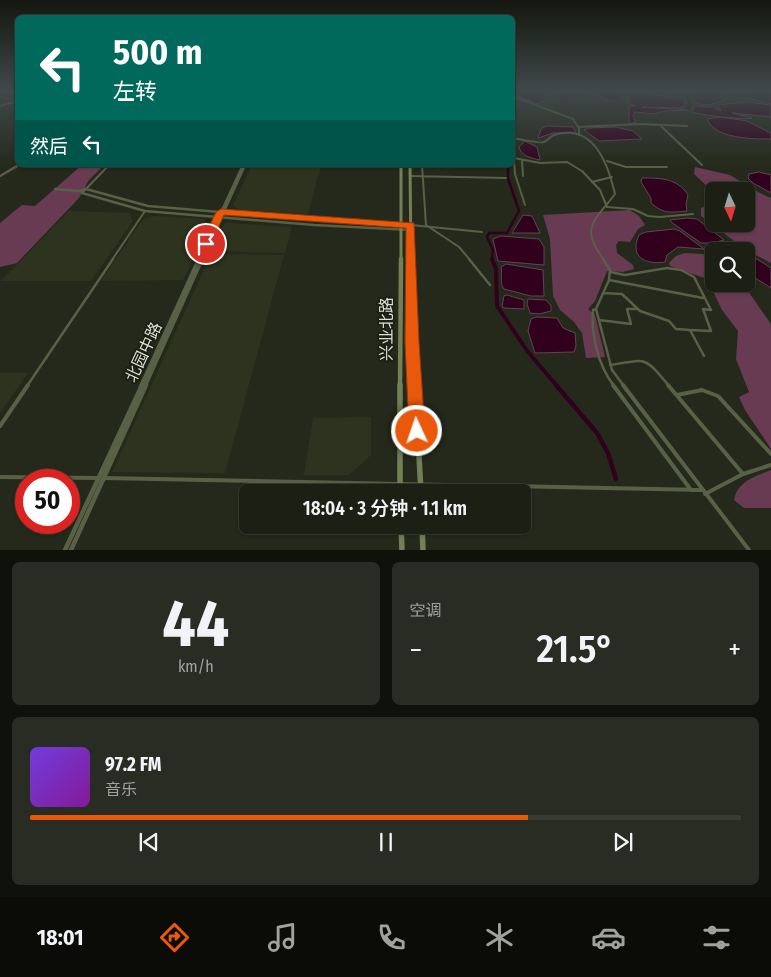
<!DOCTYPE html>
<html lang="zh">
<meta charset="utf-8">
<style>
body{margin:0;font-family:"Fira Sans Condensed","Noto Sans SC",sans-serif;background:#292c22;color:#f1f3f6;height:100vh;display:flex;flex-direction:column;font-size:19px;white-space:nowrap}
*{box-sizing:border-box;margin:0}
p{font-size:16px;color:#a0a2a0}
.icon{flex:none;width:28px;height:28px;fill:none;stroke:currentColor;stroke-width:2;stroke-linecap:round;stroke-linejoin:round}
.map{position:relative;height:550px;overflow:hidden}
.panel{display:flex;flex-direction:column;gap:12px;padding:12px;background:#0f110b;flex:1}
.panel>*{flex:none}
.guide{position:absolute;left:15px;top:15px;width:500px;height:152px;border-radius:8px;box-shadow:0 1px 4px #0004,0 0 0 1px #3a3d34;background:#00695c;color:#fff;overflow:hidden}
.needle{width:32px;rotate:176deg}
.fabs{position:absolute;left:705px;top:182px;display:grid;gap:10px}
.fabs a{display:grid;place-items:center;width:50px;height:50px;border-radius:8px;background:#1c1f14;box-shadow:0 1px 4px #0004,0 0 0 1px #3a3d34;font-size:25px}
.speed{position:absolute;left:15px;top:469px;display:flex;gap:10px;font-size:25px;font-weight:700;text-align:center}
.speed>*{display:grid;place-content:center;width:65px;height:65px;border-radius:50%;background:#1c1f14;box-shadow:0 1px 4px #0004,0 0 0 1px #3a3d34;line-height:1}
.speed .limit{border:8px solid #d22;background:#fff;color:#111}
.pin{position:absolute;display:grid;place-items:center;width:42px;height:42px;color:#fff;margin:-21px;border:2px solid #fff;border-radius:50%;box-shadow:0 1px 5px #0007}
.me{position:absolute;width:55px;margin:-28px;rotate:357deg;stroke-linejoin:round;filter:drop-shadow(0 0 4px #0008)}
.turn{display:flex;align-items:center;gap:18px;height:105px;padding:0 15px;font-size:22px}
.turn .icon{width:65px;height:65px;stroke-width:2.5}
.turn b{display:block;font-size:35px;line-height:42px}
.then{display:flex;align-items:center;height:48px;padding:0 15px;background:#0003;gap:10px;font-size:19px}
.big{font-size:38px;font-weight:600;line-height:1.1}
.panel .widget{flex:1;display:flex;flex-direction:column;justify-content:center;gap:8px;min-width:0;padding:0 18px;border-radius:8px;background:#292c22}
.panel .dial{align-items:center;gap:0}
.dial b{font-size:65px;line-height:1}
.song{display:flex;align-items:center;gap:15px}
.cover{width:60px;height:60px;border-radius:8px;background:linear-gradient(135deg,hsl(260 70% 55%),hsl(290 70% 35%))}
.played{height:5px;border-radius:2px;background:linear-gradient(90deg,#ea580c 70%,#3a3d34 70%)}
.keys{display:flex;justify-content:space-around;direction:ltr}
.heat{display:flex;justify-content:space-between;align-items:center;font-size:28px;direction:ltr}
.panel .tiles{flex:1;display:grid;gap:12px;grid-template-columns:1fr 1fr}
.widget:last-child{grid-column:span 2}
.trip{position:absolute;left:239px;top:484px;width:292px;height:50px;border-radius:8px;background:#1c1f14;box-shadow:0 1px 4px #0004,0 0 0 1px #3a3d34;font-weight:600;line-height:50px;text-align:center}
.dock{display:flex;height:80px;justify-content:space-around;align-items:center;background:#0b0c08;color:#a0a2a0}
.dock .icon{width:35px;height:35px}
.dock .selected{color:#ea580c}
.dock b{font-size:22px;color:#f1f3f6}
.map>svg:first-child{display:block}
.built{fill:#2d331f}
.green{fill:#683b52}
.water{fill:#30001c;stroke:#644354}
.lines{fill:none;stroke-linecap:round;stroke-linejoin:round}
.stream{stroke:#644354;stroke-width:1}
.canal-far3{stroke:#30001c;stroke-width:2}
.canal-far2{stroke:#30001c;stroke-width:2.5}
.canal-far1{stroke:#30001c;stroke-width:4}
.canal{stroke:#30001c;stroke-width:4.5}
.minor-far2{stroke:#586046;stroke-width:2}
.minor-far1{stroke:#586046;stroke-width:2.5}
.minor{stroke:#586046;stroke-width:4}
.tertiary-far2{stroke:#586046;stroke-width:2.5}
.tertiary-far1{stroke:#586046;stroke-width:4}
.tertiary{stroke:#586046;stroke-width:4.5}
.secondary-far2{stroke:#738056;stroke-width:3}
.secondary-far1{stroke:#738056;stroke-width:4.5}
.secondary{stroke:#738056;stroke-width:5.5}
.route{fill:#ea580c;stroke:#983908}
.labels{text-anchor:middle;stroke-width:4;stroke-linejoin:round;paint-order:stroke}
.street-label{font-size:16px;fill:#dcdfd6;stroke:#1c2012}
</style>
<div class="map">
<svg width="771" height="550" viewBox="0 0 771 550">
<rect width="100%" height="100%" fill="#25291b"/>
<!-- built -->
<path class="built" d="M 252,165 L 321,165 L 308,214 L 239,210 L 233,205 Z
M 69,211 L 129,213 L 133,221 L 91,281 L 1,281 Z
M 153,216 L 204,219 L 209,226 L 183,280 L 101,281 L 143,219 Z
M 227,223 L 292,227 L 285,253 L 209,251 L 220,228 Z
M 211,254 L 284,255 L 225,473 L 112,472 Z
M 0,373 L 28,373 L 0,413 Z
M 371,417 L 371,455 L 349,475 L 304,475 L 313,418 Z"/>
<!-- green -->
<path class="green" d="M 82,165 L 104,165 L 89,180 L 79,198 L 17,263 L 0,267 L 0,223 L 22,205 L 35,206 Z
M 695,167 L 730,175 L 760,193 L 771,198 L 771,263 L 746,250 L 701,216 L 701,208 L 714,203 L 714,224 L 746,224 L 746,191 L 714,191 L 714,193 L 694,174 Z
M 630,210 L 639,216 L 645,225 L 638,229 L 630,242 L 619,241 L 616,245 L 617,253 L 633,265 L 634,269 L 623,272 L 607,271 L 595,301 L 588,309 L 595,315 L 605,357 L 586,358 L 582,333 L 574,322 L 560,310 L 553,296 L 550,239 L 543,215 Z
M 685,253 L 704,254 L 714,259 L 714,284 L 743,284 L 771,324 L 771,449 L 745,410 L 739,397 L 749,392 L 736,359 L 738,331 L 722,310 L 707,279 L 670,266 L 669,263 L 676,256 Z
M 771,470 L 771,508 L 744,508 L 734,500 C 738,481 754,477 771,470 Z"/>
<!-- water -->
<path class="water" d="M 512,91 L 559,91 L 560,92 L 546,96 L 544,101 L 537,104 L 513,94 Z
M 585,91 L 620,91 L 623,96 L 618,102 L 608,100 Z
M 690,91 L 716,91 L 725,101 C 710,104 694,111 690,91 Z
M 741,91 L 771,92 L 771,104 L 752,99 Z
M 630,92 L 681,98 L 686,102 L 683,107 L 679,108 L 642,107 L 689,110 L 664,111 L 654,114 L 635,112 L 633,116 L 636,122 L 629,124 L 629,106 L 636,106 L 628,103 Z
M 747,102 L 771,105 L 771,117 L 732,113 L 752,118 C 743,120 699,115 692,112 L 694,106 L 713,107 L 722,111 L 718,107 L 718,105 Z
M 721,117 L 747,121 L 771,133 L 771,139 C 753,139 715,139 707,119 Z
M 546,126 L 573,127 L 576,132 L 553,133 L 538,138 L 541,129 Z
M 616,127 L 633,131 L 642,139 L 599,141 L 584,130 L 589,128 Z
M 525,141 L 537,147 L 540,160 C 531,158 521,156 519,147 Z
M 759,172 L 771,175 L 771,193 L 753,183 L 748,178 L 749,174 Z
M 642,178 C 661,178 677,178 688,195 L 686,204 L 687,211 C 670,212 665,215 651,203 L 651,198 L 641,182 Z
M 523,215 L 532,216 L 540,233 L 512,233 Z
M 687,218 L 697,219 L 724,240 L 712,243 L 701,243 L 671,222 L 670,220 Z
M 674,229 L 680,231 L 704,249 L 678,247 L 667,255 L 665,262 C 645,265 629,257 639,235 L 646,232 Z
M 501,236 L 539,239 L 544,247 L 544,265 L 498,261 L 493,239 Z
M 746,252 L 771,268 L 771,288 L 746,272 Z
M 506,264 L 543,270 L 544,296 L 531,296 L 504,289 C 499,284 503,274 501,267 Z
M 507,295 L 524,300 L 524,309 L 504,308 L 502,306 L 504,296 Z
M 528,299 L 546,300 L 551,306 L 551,311 L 539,314 L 530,313 L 527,304 Z
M 536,317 L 557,318 L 563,328 L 575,333 L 576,345 L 574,352 L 535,353 L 528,331 L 531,319 Z"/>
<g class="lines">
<!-- stream -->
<path class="stream" d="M 0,177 L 21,165"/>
<!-- canal-far3 -->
<path class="canal-far3" d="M 564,91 L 560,95 L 566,100
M 686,91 L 690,105 L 688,109"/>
<!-- canal-far2 -->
<path class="canal-far2" d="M 492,260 L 493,250 L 487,237 L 489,233 L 507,233 L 519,211 L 508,178 L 508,165"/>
<!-- canal-far1 -->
<path class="canal-far1" d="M 492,259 L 496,269 L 497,306 L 528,352 L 557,386"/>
<!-- canal -->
<path class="canal" d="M 556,385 L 597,433 L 608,453 L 616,479"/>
<!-- minor-far2 -->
<path class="minor-far2" d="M 512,96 L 573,119 L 579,128 L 579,135
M 0,106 L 18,101
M 661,126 L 702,165
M 578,127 L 640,124 L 687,126
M 512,134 L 515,174 L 525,205
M 513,138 C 519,139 540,144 544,142 C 547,141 550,137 554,135 C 594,123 608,164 615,194 C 594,222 579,227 604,260
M 514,158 L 540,163 L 567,162 L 582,171 L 600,190 L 607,207 L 633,209 L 648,216 L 660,217 L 693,214
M 522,160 L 523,176
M 607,161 L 626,167 L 667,167
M 422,165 L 426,225 L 459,247 L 470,260
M 0,176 L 18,165
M 410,176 L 506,178
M 592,182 L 612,177
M 82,193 L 109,165
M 411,225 L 482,232
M 112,260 L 145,211"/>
<!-- minor-far1 -->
<path class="minor-far1" d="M 469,259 L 490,285
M 603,259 L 610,270 L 609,280 L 596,309 L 612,370 L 624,386
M 610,272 L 625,275 L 667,268 L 681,270 L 694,277 L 711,310 L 703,309 L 711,331 L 690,330 L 704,356
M 609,280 L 703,298
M 603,293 L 622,294 L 640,311 L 669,321 L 676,329 L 690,330
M 596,309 L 593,310 C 591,336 598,365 614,386
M 599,320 L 631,324 L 627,309 L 638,309
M 610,365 C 648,359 644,356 669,386
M 27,386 L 113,259"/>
<!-- minor -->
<path class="minor" d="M 613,385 L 691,490
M 623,385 L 749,550
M 668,385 L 743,474
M 677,395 L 702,390 L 718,396 L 771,454
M 0,426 L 28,385
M 0,477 L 98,478
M 104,478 L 703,490
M 705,494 L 743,474 L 771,465"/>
<!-- tertiary-far2 -->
<path class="tertiary-far2" d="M 55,189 L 79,191 L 86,189 L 148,206 L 316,220 L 411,225
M 82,193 L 145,211 L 314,225 L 411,230
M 199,260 L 243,165
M 202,260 L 245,165"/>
<!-- tertiary-far1 -->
<path class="tertiary-far1" d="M 141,386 L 199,259
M 145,386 L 202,259"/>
<!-- tertiary -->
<path class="tertiary" d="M 65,550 L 142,385
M 71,550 L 146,385"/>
<!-- secondary-far2 -->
<path class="secondary-far2" d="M 410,165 L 411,260
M 401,260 L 401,165"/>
<!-- secondary-far1 -->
<path class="secondary-far1" d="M 411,259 L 415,386
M 400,386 L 401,259"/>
<!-- secondary -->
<path class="secondary" d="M 415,385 L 421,492
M 400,492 L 400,385
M 401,525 L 402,550
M 422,525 L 423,550"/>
</g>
<!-- sky -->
<linearGradient id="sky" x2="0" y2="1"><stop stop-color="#14170f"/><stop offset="0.54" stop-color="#40494a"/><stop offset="1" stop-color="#40494a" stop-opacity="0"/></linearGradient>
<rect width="771" height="168" fill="url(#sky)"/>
<!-- route -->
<path class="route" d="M 221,209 L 414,223 L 419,342 L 425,431 L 423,437 L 417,439 L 412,437 L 409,431 L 405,342 L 406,228 L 224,215 L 210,246 L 203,246 L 201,244 L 216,212 Z"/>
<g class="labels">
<!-- street labels -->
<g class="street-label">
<text transform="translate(386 329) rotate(-90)" y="6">兴业北路</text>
<text transform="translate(143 352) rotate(-65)" y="6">北园中路</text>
</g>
</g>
</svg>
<div class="fabs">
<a><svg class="needle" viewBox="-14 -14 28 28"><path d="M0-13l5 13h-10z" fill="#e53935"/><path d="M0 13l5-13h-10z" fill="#a0a2a0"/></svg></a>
<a><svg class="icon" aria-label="search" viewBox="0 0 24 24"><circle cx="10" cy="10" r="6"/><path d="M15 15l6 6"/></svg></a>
</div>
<div class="speed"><div class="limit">50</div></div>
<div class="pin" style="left:206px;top:244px;background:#d93025"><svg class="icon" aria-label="arrive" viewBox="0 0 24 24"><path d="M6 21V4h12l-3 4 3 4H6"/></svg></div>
<svg class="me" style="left:417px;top:431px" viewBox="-20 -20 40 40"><circle r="17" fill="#ea580c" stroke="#fff" stroke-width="3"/><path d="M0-11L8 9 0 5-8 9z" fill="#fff"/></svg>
<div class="trip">18:04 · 3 分钟 · 1.1 km</div>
<div class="guide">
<div class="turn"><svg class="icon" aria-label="left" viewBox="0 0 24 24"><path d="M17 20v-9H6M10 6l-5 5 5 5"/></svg><div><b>500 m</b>左转</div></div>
<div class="then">然后<svg class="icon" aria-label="left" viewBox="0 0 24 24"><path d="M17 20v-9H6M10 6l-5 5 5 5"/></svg></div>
</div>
</div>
<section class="panel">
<div class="tiles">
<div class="widget dial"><b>44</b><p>km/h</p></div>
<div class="widget"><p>空调</p>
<div class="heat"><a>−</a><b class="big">21.5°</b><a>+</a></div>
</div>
<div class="widget">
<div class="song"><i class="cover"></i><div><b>97.2 FM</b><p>音乐</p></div></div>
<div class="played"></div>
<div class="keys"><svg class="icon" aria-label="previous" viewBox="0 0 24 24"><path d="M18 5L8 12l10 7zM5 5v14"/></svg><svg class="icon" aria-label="pause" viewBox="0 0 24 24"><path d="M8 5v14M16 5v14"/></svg><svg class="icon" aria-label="next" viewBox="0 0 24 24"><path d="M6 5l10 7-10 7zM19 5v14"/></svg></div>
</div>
</div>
</section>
<nav class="dock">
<b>18:01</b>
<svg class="icon selected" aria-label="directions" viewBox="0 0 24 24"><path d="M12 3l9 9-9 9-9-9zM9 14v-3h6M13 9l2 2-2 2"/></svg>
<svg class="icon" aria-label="music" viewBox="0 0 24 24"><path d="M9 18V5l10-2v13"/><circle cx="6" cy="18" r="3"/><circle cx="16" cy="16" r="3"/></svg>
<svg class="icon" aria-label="phone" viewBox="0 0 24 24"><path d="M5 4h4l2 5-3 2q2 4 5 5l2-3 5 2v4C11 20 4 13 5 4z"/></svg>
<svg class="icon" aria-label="climate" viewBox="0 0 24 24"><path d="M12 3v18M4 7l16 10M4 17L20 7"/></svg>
<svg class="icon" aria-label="car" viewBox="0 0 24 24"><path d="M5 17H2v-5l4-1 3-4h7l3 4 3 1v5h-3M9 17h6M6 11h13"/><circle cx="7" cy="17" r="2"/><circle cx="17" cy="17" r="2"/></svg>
<svg class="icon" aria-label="filters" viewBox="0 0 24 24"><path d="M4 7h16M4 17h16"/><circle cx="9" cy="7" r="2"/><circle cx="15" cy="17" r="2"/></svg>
</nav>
